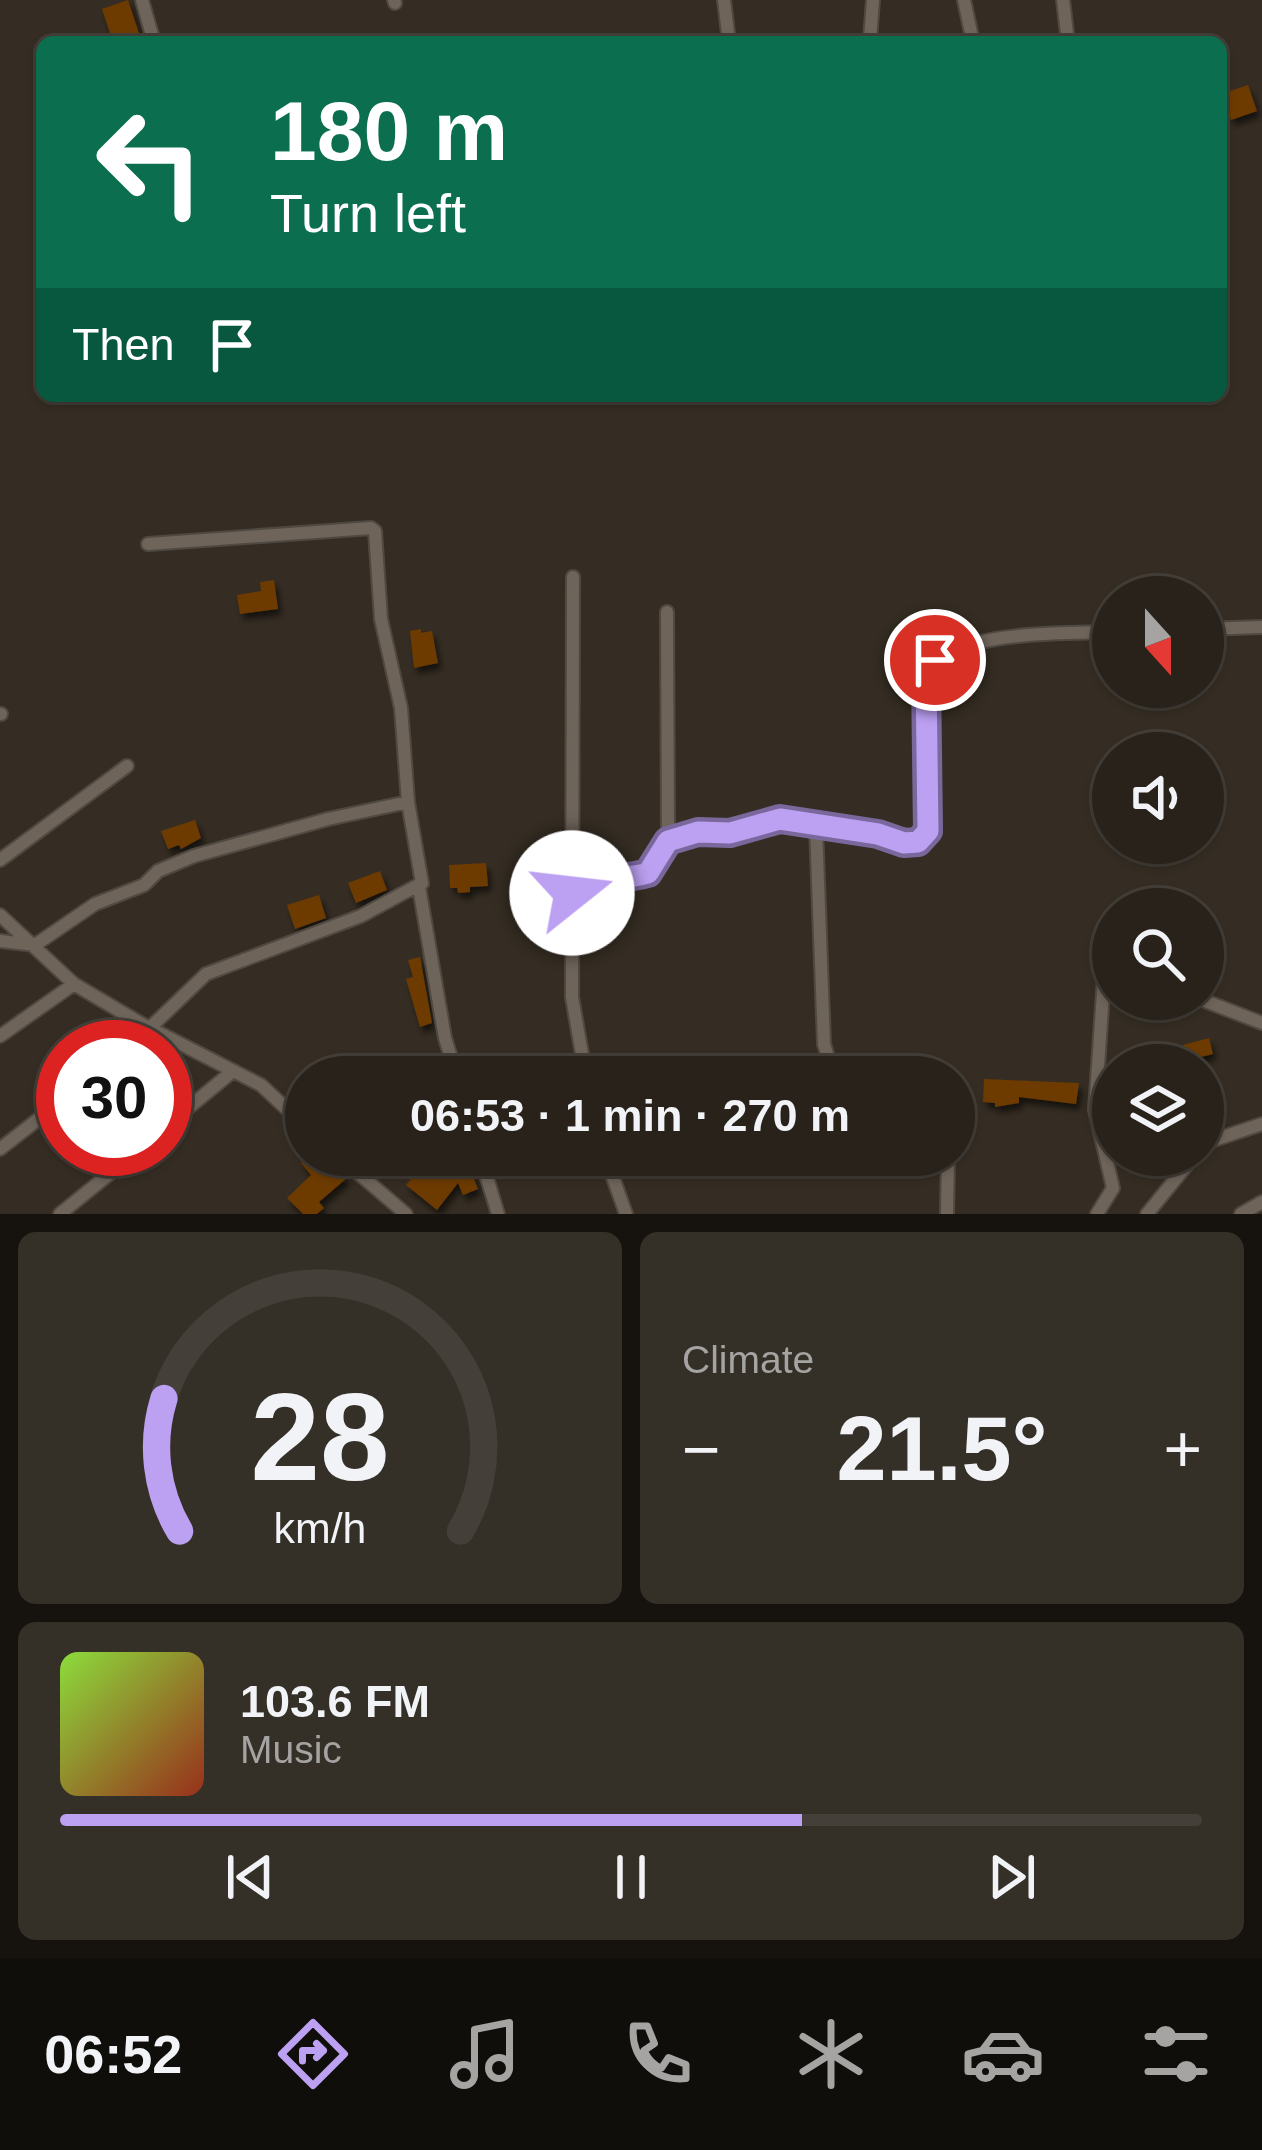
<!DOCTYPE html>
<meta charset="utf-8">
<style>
body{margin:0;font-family:Arial,sans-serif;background:#342f27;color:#f1f3f6;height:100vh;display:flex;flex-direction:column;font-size:45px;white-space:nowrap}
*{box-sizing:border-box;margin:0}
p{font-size:39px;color:#a5a4a2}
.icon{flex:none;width:66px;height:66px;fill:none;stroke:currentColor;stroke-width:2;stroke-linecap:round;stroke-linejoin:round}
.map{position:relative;height:1214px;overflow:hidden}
.drawer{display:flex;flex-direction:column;gap:18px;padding:18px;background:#16130e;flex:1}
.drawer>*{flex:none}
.top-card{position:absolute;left:36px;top:36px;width:1191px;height:366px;border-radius:18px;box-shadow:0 3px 9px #0004,0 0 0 3px #443f39;background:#0b6e4f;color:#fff;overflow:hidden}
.needle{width:78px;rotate:159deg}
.controls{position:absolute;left:1092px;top:576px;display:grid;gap:24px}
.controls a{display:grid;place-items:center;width:132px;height:132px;border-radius:50%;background:#28221a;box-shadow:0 3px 9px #0004,0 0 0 3px #443f39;font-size:60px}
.speed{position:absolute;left:36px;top:1020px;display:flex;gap:24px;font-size:60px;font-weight:700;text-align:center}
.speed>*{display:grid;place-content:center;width:156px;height:156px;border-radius:50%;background:#28221a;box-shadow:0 3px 9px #0004,0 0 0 3px #443f39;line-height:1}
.speed .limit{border:18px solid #d22;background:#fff;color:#111}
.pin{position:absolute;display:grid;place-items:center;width:102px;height:102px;color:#fff;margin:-51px;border:6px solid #fff;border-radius:50%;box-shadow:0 3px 12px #0007}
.me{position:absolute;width:132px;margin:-66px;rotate:74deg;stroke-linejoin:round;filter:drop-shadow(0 0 9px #0008)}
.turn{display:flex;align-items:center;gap:42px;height:252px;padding:0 36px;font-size:54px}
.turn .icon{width:156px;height:156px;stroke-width:2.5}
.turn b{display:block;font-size:84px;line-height:102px}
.then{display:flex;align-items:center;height:114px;padding:0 36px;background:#0003;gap:24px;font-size:45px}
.big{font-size:90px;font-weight:800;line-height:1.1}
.drawer .widget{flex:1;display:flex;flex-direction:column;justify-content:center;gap:18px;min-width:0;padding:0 42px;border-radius:18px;background:#342f27}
.drawer .dial{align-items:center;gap:0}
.dial svg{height:312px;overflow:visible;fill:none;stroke:#443f39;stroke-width:7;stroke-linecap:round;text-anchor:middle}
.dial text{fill:#f1f3f6;stroke:none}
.song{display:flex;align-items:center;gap:36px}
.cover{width:144px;height:144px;border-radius:18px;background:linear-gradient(135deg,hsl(90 70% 55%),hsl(10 70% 35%))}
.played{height:12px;border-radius:6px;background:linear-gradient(90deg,#bca0f2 65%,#443f39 65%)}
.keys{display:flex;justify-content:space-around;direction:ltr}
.heat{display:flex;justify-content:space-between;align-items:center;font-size:66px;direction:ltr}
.drawer .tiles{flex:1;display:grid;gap:18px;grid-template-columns:1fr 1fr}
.widget:last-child{grid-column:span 2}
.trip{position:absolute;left:285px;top:1056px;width:690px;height:120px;border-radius:60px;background:#28221a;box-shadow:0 3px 9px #0004,0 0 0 3px #443f39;font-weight:800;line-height:120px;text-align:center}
.tabs{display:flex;height:192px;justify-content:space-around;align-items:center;background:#100e0a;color:#a5a4a2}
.tabs .icon{width:84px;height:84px}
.tabs .selected{color:#bca0f2}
.tabs b{font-size:54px;color:#f1f3f6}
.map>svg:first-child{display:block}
.building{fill:#6d3a00;filter:url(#shadow)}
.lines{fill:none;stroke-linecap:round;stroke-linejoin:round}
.minor-casing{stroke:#504941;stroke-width:16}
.minor{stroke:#6e645a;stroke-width:12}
.route-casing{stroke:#7a689d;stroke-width:30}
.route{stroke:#bca0f2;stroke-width:21}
</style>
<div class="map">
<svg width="1262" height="1214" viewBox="0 0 1262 1214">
<defs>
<filter id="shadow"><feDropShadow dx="3.5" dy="6" stdDeviation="3" flood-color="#0009"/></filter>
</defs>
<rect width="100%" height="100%" fill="#352d23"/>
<!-- building -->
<path class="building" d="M 128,0 L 139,33 L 113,42 L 102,9 Z
M 1248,85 L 1257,111 L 1231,120 L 1222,94 Z
M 274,580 L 278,609 L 240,614 L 237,595 L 261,591 L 260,582 Z
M 421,629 L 421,633 L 432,631 L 438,663 L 414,668 L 410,631 Z
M 195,820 L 201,838 L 181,849 L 179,845 L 168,849 L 161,831 Z
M 486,863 L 488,886 L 470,887 L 470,892 L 458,893 L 457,888 L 450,888 L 449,865 Z
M 380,871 L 387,890 L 356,903 L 348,883 Z
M 319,895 L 326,918 L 295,929 L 287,905 Z
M 420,957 L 432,1023 L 420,1027 L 406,979 L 413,977 L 408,960 Z
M 1209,1038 L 1213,1054 L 1169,1065 L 1140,1065 L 1184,1048 L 1183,1045 Z
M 984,1079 L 1079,1083 L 1076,1104 L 1019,1097 L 1019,1103 L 995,1107 L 995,1103 L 983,1102 Z
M 310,1155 L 317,1155 L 331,1171 L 335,1167 L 347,1178 L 319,1202 L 324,1208 L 317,1214 L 303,1214 L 287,1198 L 311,1175 L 301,1163 Z
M 427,1160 L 445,1173 L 468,1164 L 478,1189 L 463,1195 L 458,1183 L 437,1210 L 406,1185 Z"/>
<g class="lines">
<defs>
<path id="minor" d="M 142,0 L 154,42
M 394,0 L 395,3
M 724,0 L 729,42
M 964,0 L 973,42
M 1063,0 L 1068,42
M 870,39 L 873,0
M 573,577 L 572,997 L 586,1077
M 667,612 L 668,841
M 1203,629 L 1262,627
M 0,714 L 1,714
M 0,860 L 127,766
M 419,887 L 445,1038 L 457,1077
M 572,893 C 600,871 618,882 648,873 L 668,841 C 692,834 705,836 728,833 C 761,828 783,812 816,827
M 0,915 L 74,984 L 140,1023 L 261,1085 L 306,1127
M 0,941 L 35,945 L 95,904 L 144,885 L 158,871 L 194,856 L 328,819 L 408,802
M 1200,999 L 1262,1023
M 0,1036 L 74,984
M 130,1047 L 206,974 L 361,916 L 422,883 L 408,802 L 401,708 L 381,619 L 375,531 L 371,528 L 148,544
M 834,1077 L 824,1044 L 816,827 L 826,825 L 904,843 L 918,842 L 929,831 L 926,674 C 956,628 1063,634 1113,632
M 165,1127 L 233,1071
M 1203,1148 L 1211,1141 L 1262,1124
M 0,1149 L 63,1100
M 337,1155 L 406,1214
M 480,1155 L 498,1214
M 605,1155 L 626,1214
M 60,1214 L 140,1149
M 947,1214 L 948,1155
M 1097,1214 L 1113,1188 L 1095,1110 L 1104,978 L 1113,970
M 1147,1214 L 1195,1155
M 1241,1214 L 1262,1202"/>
</defs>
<!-- minor casing -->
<use href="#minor" class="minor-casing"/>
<!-- minor -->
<use href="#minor" class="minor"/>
</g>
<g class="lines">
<defs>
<path id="route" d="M 572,893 C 600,872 618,882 648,873 L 668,841 L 698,832 L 730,833 L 780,819 L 878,834 L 904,843 L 918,842 L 928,831 L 926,674 L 935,660"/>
</defs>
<!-- route casing -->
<use href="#route" class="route-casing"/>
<!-- route -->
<use href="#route" class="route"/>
</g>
</svg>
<div class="controls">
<a><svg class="needle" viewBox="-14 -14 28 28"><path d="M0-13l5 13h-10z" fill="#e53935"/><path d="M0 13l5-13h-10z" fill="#a5a4a2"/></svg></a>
<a><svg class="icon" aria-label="sound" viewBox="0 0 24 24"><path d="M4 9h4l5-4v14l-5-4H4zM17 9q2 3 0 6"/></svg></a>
<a><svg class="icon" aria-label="search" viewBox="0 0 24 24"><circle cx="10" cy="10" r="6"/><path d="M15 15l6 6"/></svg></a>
<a><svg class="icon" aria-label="layers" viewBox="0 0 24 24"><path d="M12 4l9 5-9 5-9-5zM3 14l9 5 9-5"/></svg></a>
</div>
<div class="speed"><div class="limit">30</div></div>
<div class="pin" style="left:935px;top:660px;background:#d93025"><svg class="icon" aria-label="arrive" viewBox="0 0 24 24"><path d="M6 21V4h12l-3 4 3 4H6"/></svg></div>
<svg class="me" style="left:572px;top:893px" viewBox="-20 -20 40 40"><circle r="19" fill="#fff"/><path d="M0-13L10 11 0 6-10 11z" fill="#bca0f2"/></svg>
<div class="trip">06:53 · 1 min · 270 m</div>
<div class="top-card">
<div class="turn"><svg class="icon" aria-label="left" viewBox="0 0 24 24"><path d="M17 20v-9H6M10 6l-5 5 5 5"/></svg><div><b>180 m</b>Turn left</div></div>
<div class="then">Then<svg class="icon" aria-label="arrive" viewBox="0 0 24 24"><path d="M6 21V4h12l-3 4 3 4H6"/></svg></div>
</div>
</div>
<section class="drawer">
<div class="tiles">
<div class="widget dial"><svg viewBox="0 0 100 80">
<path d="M14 69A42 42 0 1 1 86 69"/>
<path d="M14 69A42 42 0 0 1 10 35" stroke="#bca0f2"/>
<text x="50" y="56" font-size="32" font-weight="700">28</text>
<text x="50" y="72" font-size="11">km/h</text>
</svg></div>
<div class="widget"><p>Climate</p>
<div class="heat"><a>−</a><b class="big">21.5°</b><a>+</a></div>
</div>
<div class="widget">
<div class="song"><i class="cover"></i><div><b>103.6 FM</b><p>Music</p></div></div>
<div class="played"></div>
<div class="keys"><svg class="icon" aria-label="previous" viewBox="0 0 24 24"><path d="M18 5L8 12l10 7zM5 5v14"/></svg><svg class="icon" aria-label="pause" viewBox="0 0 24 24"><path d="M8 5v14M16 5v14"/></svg><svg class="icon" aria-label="next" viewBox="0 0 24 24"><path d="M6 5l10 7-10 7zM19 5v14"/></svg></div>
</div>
</div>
</section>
<nav class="tabs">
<b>06:52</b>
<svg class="icon selected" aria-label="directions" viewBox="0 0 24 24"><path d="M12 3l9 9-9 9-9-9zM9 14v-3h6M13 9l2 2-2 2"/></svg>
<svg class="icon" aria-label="music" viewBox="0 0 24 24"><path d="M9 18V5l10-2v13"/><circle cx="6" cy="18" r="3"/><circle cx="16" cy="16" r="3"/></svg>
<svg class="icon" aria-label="phone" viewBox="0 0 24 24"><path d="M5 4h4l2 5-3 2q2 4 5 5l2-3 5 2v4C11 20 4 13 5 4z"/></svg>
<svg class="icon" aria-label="climate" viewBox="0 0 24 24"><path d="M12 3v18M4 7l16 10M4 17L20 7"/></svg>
<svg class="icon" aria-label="car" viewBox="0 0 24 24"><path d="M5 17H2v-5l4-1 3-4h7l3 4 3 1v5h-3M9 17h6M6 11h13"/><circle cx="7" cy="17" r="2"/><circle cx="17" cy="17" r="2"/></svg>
<svg class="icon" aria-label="filters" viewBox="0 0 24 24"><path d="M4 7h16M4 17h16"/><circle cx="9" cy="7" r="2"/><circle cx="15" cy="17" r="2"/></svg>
</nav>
